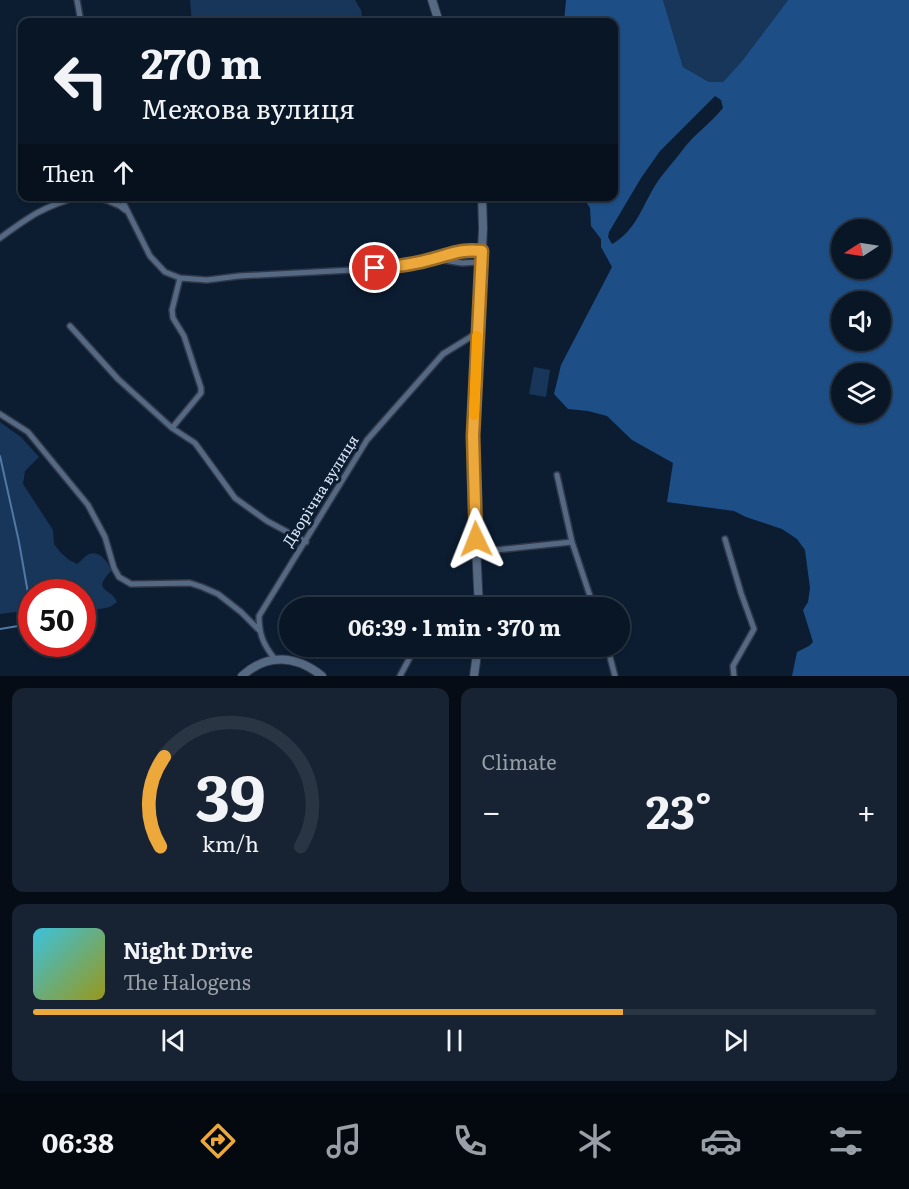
<!DOCTYPE html>
<meta charset="utf-8">
<style>
body{margin:0;font-family:Literata,serif;background:#172332;color:#f1f3f6;height:100vh;display:flex;flex-direction:column;font-size:22px;white-space:nowrap}
*{box-sizing:border-box;margin:0}
p{font-size:20px;color:#999fa7}
.icon{flex:none;width:33px;height:33px;fill:none;stroke:currentColor;stroke-width:2;stroke-linecap:round;stroke-linejoin:round}
.map{position:relative;height:676px;overflow:hidden}
.drawer{display:flex;flex-direction:column;gap:12px;padding:12px;background:#050c15;flex:1}
.drawer>*{flex:none}
.top-card{position:absolute;left:18px;top:18px;width:600px;height:183px;border-radius:12px;box-shadow:0 2px 4px #0004,0 0 0 2px #293543;background:#091626;color:#f1f3f6;overflow:hidden}
.needle{width:39px;rotate:258deg}
.fabs{position:absolute;left:831px;top:219px;display:grid;gap:12px}
.fabs a{display:grid;place-items:center;width:60px;height:60px;border-radius:50%;background:#091626;box-shadow:0 2px 4px #0004,0 0 0 2px #293543;font-size:30px}
.speed{position:absolute;left:18px;top:579px;display:flex;gap:12px;font-size:30px;font-weight:700;text-align:center}
.speed>*{display:grid;place-content:center;width:78px;height:78px;border-radius:50%;background:#091626;box-shadow:0 2px 4px #0004,0 0 0 2px #293543;line-height:1}
.speed .limit{border:9px solid #d22;background:#fff;color:#111}
.pin{position:absolute;display:grid;place-items:center;width:51px;height:51px;color:#fff;margin:-26px;border:3px solid #fff;border-radius:50%;box-shadow:0 2px 6px #0007}
.me{position:absolute;width:66px;margin:-33px;rotate:358deg;stroke-linejoin:round;filter:drop-shadow(0 0 4px #0008)}
.turn{display:flex;align-items:center;gap:21px;height:126px;padding:0 24px;font-size:27px}
.turn .icon{width:78px;height:78px;stroke-width:2.5}
.turn b{display:block;font-size:42px;line-height:51px}
.then{display:flex;align-items:center;height:57px;padding:0 24px;background:#0003;gap:12px;font-size:22px}
.big{font-size:45px;font-weight:700;line-height:1.1}
.drawer .card{flex:1;display:flex;flex-direction:column;justify-content:center;gap:9px;min-width:0;padding:0 21px;border-radius:12px;background:#172332}
.drawer .dial{align-items:center;gap:0}
.dial svg{height:156px;overflow:visible;fill:none;stroke:#293543;stroke-width:7;stroke-linecap:round;text-anchor:middle}
.dial text{fill:#f1f3f6;stroke:none}
.song{display:flex;align-items:center;gap:18px}
.cover{width:72px;height:72px;border-radius:9px;background:linear-gradient(135deg,hsl(190 70% 55%),hsl(60 70% 35%))}
.played{height:6px;border-radius:3px;background:linear-gradient(90deg,#eda83b 70%,#293543 70%)}
.keys{display:flex;justify-content:space-around;direction:ltr}
.heat{display:flex;justify-content:space-between;align-items:center;font-size:33px;direction:ltr}
.drawer .tiles{flex:1;display:grid;gap:12px;grid-template-columns:1fr 1fr}
.card:last-child{grid-column:span 2}
.trip{position:absolute;left:279px;top:597px;width:351px;height:60px;border-radius:30px;background:#091626;box-shadow:0 2px 4px #0004,0 0 0 2px #293543;font-weight:700;line-height:60px;text-align:center}
.tab-bar{display:flex;height:96px;justify-content:space-around;align-items:center;background:#04090f;color:#999fa7}
.tab-bar .icon{width:42px;height:42px}
.tab-bar .on{color:#eda83b}
.tab-bar b{font-size:27px;color:#f1f3f6}
.map>svg:first-child{display:block}
.green{fill:#18365a}
.forest{fill:#1d4e86;fill-rule:evenodd}
.lines{fill:none;stroke-linecap:round;stroke-linejoin:round}
.stream{stroke:#5278a4;stroke-width:2}
.street-casing{stroke:#303749;stroke-width:8}
.secondary-casing{stroke:#303749;stroke-width:10}
.street{stroke:#556983;stroke-width:5}
.secondary{stroke:#556983;stroke-width:8}
.route-casing{stroke:#9a6d26;stroke-width:15}
.route{stroke:#eda83b;stroke-width:10}
.slow{stroke:#f59e0b;stroke-width:10}
.labels{text-anchor:middle;stroke-width:6;stroke-linejoin:round;paint-order:stroke}
.street-label{font-size:15px;fill:#dbe6f5;stroke:#0c1d32}
</style>
<div class="map">
<svg width="909" height="676" viewBox="0 0 909 676">
<rect width="100%" height="100%" fill="#0c1d32"/>
<!-- green -->
<path class="green" d="M 190,0 L 355,0 L 361,10 L 363,22 L 192,22 Z
M 663,0 L 788,0 L 742,61 L 723,82 L 709,82 L 683,67 Z
M 534,367 L 550,370 L 546,397 L 529,394 Z
M 0,422 L 21,437 L 39,457 L 25,471 L 23,484 L 53,530 L 54,544 L 60,552 L 69,560 L 77,564 C 81,561 85,556 89,554 C 100,550 109,563 111,571 C 91,592 111,587 117,602 L 110,607 L 83,612 L 82,592 L 32,592 L 31,610 L 0,614 Z"/>
<!-- forest -->
<path class="forest" d="M 566,0 L 663,0 L 683,67 L 709,82 L 723,82 L 742,61 L 788,0 L 909,0 L 909,676 L 792,676 L 797,652 L 809,646 L 813,642 L 803,610 L 808,602 L 810,588 L 805,550 L 797,539 L 782,529 L 746,517 L 734,511 L 667,502 L 673,463 L 632,440 L 607,416 L 588,411 L 568,409 L 554,394 L 561,365 L 612,267 L 601,247 L 601,239 L 591,226 L 590,208 L 583,197 L 614,196 L 614,22 L 564,22 ZM 715,96 L 721,100 L 723,108 C 710,124 693,135 681,152 C 672,164 660,176 653,189 C 641,210 634,232 612,244 L 608,237 L 609,232 L 641,178 L 660,151 ZM 842,230 L 880,230 L 880,268 L 842,268 ZM 842,302 L 880,302 L 880,340 L 842,340 ZM 842,374 L 880,374 L 880,412 L 842,412 Z"/>
<g class="lines">
<!-- stream -->
<path class="stream" d="M 0,456 L 19,542 L 32,616
M 0,629 L 30,624 L 32,616"/>
<defs>
<path id="street" d="M 77,0 L 81,22
M 97,196 L 120,206 L 125,210
M 120,196 L 150,256 L 165,272 L 180,278 L 207,280 L 239,276 L 390,268 L 436,258 L 452,252 L 466,250 L 481,251
M 0,238 C 30,216 44,206 81,196
M 437,259 L 462,263 L 481,262
M 70,326 L 118,379 L 172,428 L 195,443 L 235,498 L 267,521 L 306,542
M 0,414 L 28,432 L 88,505 L 105,537 L 114,568 L 119,577 L 131,584 L 190,583 L 202,587 L 218,594 L 241,612 L 259,630
M 172,428 L 201,393 L 201,388 L 184,336 L 173,318 L 172,310 L 180,278
M 557,475 L 572,542 L 594,608
M 725,539 L 741,593 L 754,629 L 733,666 L 734,676
M 476,552 L 572,542
M 607,646 L 615,676
M 274,658 C 263,644 259,634 259,616 L 367,440 L 443,354 L 477,333
M 400,676 L 416,646"/>
<path id="secondary" d="M 432,0 L 439,22
M 479,608 L 475,526 L 473,436 L 483,228 L 482,196
M 242,676 C 267,653 296,655 322,676
M 474,676 L 478,646"/>
</defs>
<!-- street casing -->
<use href="#street" class="street-casing"/>
<!-- secondary casing -->
<use href="#secondary" class="secondary-casing"/>
<!-- street -->
<use href="#street" class="street"/>
<!-- secondary -->
<use href="#secondary" class="secondary"/>
</g>
<g class="lines">
<defs>
<path id="route" d="M 375,268 C 395,267 416,264 436,258 C 454,253 462,249 482,251 L 473,436 L 476,539"/>
</defs>
<!-- route casing -->
<use href="#route" class="route-casing"/>
<!-- route -->
<use href="#route" class="route"/>
<!-- slow -->
<path class="slow" d="M 474,415 L 477,336"/>
</g>
<g class="labels">
<!-- street labels -->
<g class="street-label">
<text transform="translate(321 491) rotate(-58)" y="5">Дворічна вулиця</text>
</g>
</g>
</svg>
<div class="fabs">
<a><svg class="needle" viewBox="-14 -14 28 28"><path d="M0-13l5 13h-10z" fill="#e53935"/><path d="M0 13l5-13h-10z" fill="#999fa7"/></svg></a>
<a><svg class="icon" aria-label="sound" viewBox="0 0 24 24"><path d="M4 9h4l5-4v14l-5-4H4zM17 9q2 3 0 6"/></svg></a>
<a><svg class="icon" aria-label="layers" viewBox="0 0 24 24"><path d="M12 4l9 5-9 5-9-5zM3 14l9 5 9-5"/></svg></a>
</div>
<div class="speed"><div class="limit">50</div></div>
<div class="pin" style="left:375px;top:268px;background:#d93025"><svg class="icon" aria-label="arrive" viewBox="0 0 24 24"><path d="M6 21V4h12l-3 4 3 4H6"/></svg></div>
<svg class="me" style="left:476px;top:539px" viewBox="-20 -20 40 40"><path d="M0-17L14 15 0 8-14 15z" fill="#eda83b" stroke="#fff" stroke-width="4"/></svg>
<div class="trip">06:39 · 1 min · 370 m</div>
<div class="top-card">
<div class="turn"><svg class="icon" aria-label="left" viewBox="0 0 24 24"><path d="M17 20v-9H6M10 6l-5 5 5 5"/></svg><div><b>270 m</b>Межова вулиця</div></div>
<div class="then">Then<svg class="icon" aria-label="ahead" viewBox="0 0 24 24"><path d="M12 20V5M6 11l6-6 6 6"/></svg></div>
</div>
</div>
<section class="drawer">
<div class="tiles">
<div class="card dial"><svg viewBox="0 0 100 80">
<path d="M14 69A42 42 0 1 1 86 69"/>
<path d="M14 69A42 42 0 0 1 16 23" stroke="#eda83b"/>
<text x="50" y="56" font-size="32" font-weight="700">39</text>
<text x="50" y="72" font-size="11">km/h</text>
</svg></div>
<div class="card"><p>Climate</p>
<div class="heat"><a>−</a><b class="big">23°</b><a>+</a></div>
</div>
<div class="card">
<div class="song"><i class="cover"></i><div><b>Night Drive</b><p>The Halogens</p></div></div>
<div class="played"></div>
<div class="keys"><svg class="icon" aria-label="previous" viewBox="0 0 24 24"><path d="M18 5L8 12l10 7zM5 5v14"/></svg><svg class="icon" aria-label="pause" viewBox="0 0 24 24"><path d="M8 5v14M16 5v14"/></svg><svg class="icon" aria-label="next" viewBox="0 0 24 24"><path d="M6 5l10 7-10 7zM19 5v14"/></svg></div>
</div>
</div>
</section>
<nav class="tab-bar">
<b>06:38</b>
<svg class="icon on" aria-label="directions" viewBox="0 0 24 24"><path d="M12 3l9 9-9 9-9-9zM9 14v-3h6M13 9l2 2-2 2"/></svg>
<svg class="icon" aria-label="music" viewBox="0 0 24 24"><path d="M9 18V5l10-2v13"/><circle cx="6" cy="18" r="3"/><circle cx="16" cy="16" r="3"/></svg>
<svg class="icon" aria-label="phone" viewBox="0 0 24 24"><path d="M5 4h4l2 5-3 2q2 4 5 5l2-3 5 2v4C11 20 4 13 5 4z"/></svg>
<svg class="icon" aria-label="climate" viewBox="0 0 24 24"><path d="M12 3v18M4 7l16 10M4 17L20 7"/></svg>
<svg class="icon" aria-label="car" viewBox="0 0 24 24"><path d="M5 17H2v-5l4-1 3-4h7l3 4 3 1v5h-3M9 17h6M6 11h13"/><circle cx="7" cy="17" r="2"/><circle cx="17" cy="17" r="2"/></svg>
<svg class="icon" aria-label="filters" viewBox="0 0 24 24"><path d="M4 7h16M4 17h16"/><circle cx="9" cy="7" r="2"/><circle cx="15" cy="17" r="2"/></svg>
</nav>
